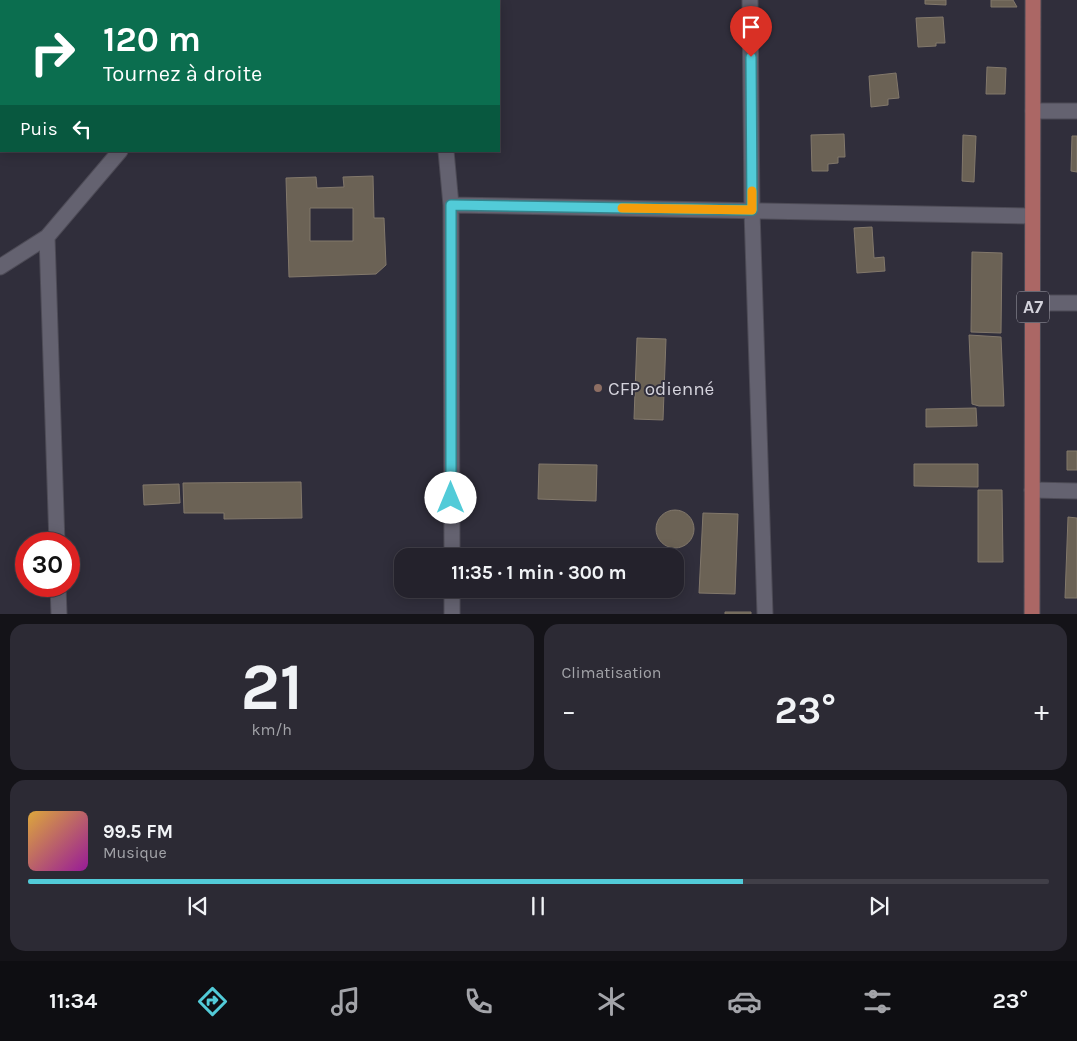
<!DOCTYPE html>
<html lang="fr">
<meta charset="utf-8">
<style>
body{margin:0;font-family:Karla,sans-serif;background:#2c2a34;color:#f1f3f6;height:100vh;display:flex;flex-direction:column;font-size:19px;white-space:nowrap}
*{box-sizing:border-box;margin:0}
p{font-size:16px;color:#a3a4a9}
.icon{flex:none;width:28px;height:28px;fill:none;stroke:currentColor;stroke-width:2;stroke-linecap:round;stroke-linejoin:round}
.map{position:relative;height:614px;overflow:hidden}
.side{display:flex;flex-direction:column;gap:10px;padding:10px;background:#141318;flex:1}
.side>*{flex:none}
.guide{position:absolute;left:0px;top:0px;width:500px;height:152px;box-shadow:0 2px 12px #0003,0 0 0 1px #413f48;background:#0b6e4f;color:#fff;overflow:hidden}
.speed{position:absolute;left:15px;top:532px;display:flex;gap:10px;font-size:25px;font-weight:700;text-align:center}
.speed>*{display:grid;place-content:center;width:65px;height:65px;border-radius:50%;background:#24222c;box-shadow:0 2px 12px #0003,0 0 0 1px #413f48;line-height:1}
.speed .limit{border:8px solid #d22;background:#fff;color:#111}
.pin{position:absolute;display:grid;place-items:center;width:42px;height:42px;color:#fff;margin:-51px -21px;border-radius:50% 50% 50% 0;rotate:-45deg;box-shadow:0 0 5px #0007}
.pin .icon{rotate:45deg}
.me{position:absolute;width:55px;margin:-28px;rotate:0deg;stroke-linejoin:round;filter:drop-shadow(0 0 4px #0008)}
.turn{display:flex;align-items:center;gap:18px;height:105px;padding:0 20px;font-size:22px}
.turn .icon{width:65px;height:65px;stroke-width:2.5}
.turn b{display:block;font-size:35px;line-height:42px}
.then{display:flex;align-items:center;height:48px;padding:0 20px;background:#0003;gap:10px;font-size:19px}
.big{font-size:38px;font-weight:700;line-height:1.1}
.side .card{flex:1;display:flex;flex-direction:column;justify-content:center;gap:8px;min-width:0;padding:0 18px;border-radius:15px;background:#2c2a34}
.side .dial{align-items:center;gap:0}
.dial b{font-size:65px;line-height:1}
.song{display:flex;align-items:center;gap:15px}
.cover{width:60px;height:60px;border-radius:8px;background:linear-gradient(135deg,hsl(40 70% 55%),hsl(300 70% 35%))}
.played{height:5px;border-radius:2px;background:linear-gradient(90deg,#52cbd8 70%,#413f48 70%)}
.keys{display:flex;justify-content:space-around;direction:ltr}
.heat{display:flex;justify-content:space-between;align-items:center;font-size:28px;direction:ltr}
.side .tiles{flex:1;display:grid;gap:10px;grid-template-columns:1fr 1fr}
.card:last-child{grid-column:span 2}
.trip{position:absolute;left:394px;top:548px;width:290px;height:50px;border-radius:15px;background:#24222c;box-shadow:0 2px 12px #0003,0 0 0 1px #413f48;font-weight:700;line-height:50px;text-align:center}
.dock{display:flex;height:80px;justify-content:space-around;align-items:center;background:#0e0e12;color:#a3a4a9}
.dock .icon{width:35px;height:35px}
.dock .on{color:#52cbd8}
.dock b{font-size:22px;color:#f1f3f6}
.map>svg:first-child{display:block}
.building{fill:#6b6255;stroke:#82786b;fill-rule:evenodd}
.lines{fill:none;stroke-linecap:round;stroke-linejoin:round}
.minor-casing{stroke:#4d4b56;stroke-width:17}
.primary-casing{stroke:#4d4b56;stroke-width:17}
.minor{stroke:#646270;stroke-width:15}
.primary{stroke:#ab6765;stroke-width:15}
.route-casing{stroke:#35848c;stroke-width:12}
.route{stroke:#52cbd8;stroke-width:9}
.slow{stroke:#f59e0b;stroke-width:9}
.education-dot{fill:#8d6e63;stroke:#302e3b;stroke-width:2}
.labels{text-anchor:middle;stroke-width:4;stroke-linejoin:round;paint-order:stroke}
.shield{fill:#302e3b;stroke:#a3a2ac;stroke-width:1}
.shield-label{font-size:18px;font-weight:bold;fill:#d4d3dc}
.poi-label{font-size:19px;fill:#d4d3dc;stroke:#302e3b;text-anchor:start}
</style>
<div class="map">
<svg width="1077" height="614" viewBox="0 0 1077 614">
<rect width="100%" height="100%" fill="#302e3b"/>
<!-- building -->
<path class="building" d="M 925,0 L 946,0 L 946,5 L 925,4 Z
M 991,0 L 1013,0 L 1017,7 L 991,7 Z
M 943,17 L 945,43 L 936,43 L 936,46 L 918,47 L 916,18 Z
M 987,67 L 1006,68 L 1005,94 L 986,94 Z
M 896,73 L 899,98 L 888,99 L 888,105 L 871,107 L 869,76 Z
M 844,134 L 845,157 L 838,157 L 838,163 L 828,164 L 828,171 L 812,171 L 811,135 Z
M 963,135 L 976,136 L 974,182 L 962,181 Z
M 1072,136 L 1077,136 L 1077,172 L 1071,171 Z
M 373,176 L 374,218 L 384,218 L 386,265 L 376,274 L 289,277 L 286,178 L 316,177 L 317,188 L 344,187 L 343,177 ZM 310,208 L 353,208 L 353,241 L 310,241 Z
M 872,227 L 874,258 L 884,257 L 885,271 L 857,273 L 854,228 Z
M 972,252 L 1002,253 L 1001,333 L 971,332 Z
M 969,335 L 1001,337 L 1004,406 L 979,406 L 972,404 Z
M 637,338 L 666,339 L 663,420 L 634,419 Z
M 976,408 L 977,426 L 926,427 L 926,409 Z
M 1067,451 L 1077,451 L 1077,470 L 1067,470 Z
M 539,464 L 597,465 L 596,501 L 538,499 Z
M 914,464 L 978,464 L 978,487 L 914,486 Z
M 301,482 L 302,518 L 224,519 L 224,513 L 184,513 L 183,483 Z
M 179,484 L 180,503 L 144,505 L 143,485 Z
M 978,490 L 1002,490 L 1003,562 L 978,562 Z
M656 529a19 19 0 1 1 38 0a19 19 0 1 1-38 0Z
M 703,513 L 738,514 L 735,594 L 699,593 Z
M 1068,517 L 1077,518 L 1077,598 L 1065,598 Z
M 536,554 L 601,556 L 536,556 Z
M 675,559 L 679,560 L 677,595 L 540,589 L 675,589 Z
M 725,612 L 751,612 L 751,614 L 725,614 Z"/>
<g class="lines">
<defs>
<path id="minor" d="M 433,0 L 433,1
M 750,0 L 752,211 L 765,614
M 131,1 L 131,0
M 301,1 L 301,0
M 326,1 L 327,0
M 1033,111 L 1077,111
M 446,151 L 451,205 L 452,556
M 451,205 L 1032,216
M 47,237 L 57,544
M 0,267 L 47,237 L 120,151
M 1033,303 L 1077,303
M 1032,490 L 1077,491
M 58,586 L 59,614
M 452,589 L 452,614"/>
<path id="primary" d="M 1032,614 L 1033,0"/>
</defs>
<!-- minor casing -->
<use href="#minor" class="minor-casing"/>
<!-- primary casing -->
<use href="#primary" class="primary-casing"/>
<!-- minor -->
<use href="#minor" class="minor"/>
<!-- primary -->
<use href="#primary" class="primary"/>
</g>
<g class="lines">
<defs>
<path id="route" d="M 451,498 L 451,205 L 752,210 L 751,57"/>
</defs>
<!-- route casing -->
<use href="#route" class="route-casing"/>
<!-- route -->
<use href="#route" class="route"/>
<!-- slow -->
<path class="slow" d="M 622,208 L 752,210 L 752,191"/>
</g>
<!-- markers -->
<circle class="education-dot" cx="598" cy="388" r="5"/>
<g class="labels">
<!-- shield labels -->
<rect class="shield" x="1017" y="291.5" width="32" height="31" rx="4"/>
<g class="shield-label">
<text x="1033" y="313">A7</text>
</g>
<!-- poi labels -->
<g class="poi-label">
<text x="608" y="395">CFP odienné</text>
</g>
</g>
</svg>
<div class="speed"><div class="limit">30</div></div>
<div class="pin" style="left:751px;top:57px;background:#d93025"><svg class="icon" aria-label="arrive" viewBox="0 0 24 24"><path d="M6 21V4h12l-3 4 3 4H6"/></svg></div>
<svg class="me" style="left:451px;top:498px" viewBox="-20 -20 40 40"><circle r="19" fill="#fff"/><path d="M0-13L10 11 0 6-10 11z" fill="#52cbd8"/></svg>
<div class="trip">11:35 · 1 min · 300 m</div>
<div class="guide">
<div class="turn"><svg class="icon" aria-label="right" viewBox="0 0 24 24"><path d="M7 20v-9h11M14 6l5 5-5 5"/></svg><div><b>120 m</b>Tournez à droite</div></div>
<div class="then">Puis<svg class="icon" aria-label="left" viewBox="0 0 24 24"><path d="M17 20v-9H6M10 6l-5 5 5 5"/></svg></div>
</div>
</div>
<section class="side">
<div class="tiles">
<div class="card dial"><b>21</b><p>km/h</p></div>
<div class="card"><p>Climatisation</p>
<div class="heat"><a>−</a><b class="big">23°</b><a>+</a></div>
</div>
<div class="card">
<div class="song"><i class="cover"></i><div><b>99.5 FM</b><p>Musique</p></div></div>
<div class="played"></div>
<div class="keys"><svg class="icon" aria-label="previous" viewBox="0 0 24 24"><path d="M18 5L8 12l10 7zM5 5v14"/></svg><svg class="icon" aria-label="pause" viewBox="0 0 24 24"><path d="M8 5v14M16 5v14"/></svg><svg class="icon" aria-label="next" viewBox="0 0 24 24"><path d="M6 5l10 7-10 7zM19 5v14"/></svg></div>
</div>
</div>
</section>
<nav class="dock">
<b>11:34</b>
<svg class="icon on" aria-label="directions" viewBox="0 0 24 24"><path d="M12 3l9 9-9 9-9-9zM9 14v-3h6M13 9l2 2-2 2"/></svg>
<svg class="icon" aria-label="music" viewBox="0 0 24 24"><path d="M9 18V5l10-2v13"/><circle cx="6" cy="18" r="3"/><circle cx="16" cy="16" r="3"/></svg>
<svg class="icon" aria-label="phone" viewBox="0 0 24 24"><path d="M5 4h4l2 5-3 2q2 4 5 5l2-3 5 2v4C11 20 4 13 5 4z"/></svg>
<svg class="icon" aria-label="climate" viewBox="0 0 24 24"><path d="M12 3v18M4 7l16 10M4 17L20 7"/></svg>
<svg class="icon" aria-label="car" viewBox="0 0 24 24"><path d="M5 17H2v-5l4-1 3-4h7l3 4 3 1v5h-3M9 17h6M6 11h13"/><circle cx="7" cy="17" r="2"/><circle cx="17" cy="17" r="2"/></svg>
<svg class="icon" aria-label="filters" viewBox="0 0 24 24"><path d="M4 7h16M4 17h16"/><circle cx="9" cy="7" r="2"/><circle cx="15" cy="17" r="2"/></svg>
<b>23°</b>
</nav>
